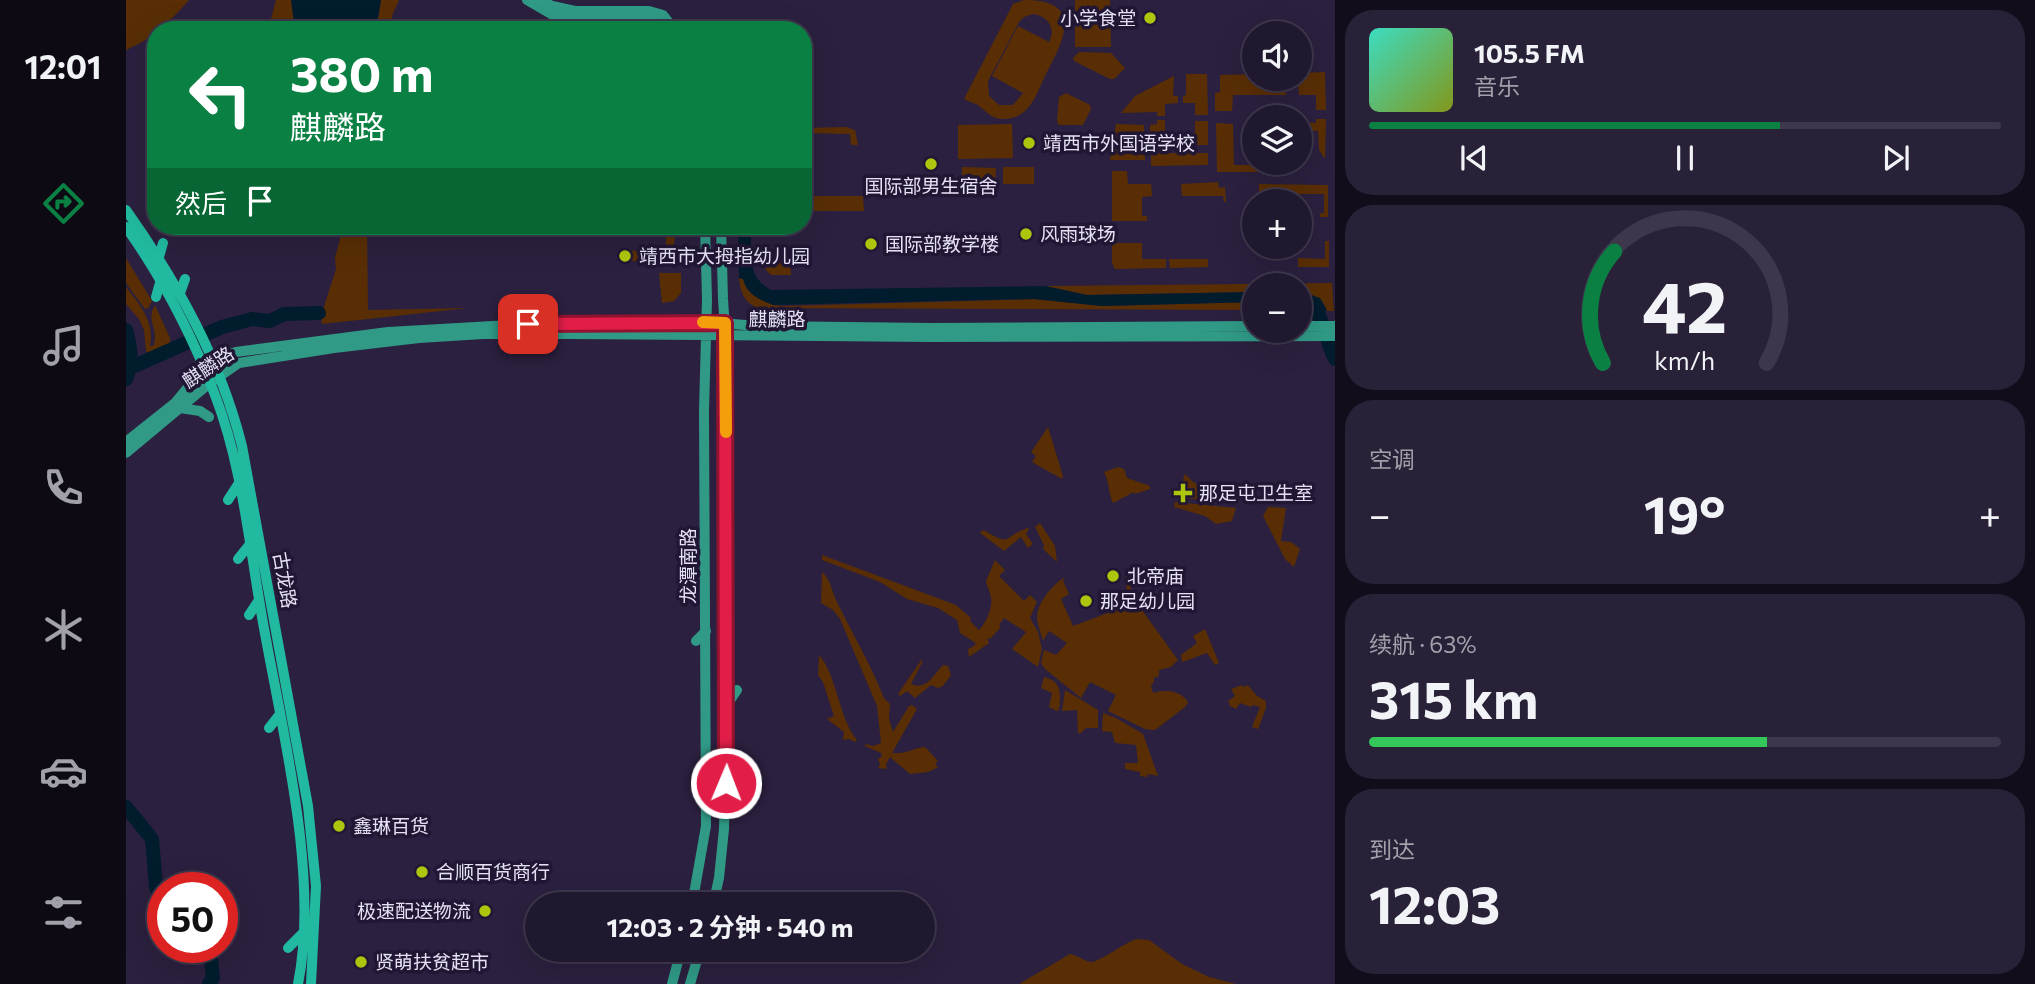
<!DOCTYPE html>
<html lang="zh">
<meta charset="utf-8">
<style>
body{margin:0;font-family:Commissioner,"Noto Sans SC",sans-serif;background:#282137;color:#f1f3f6;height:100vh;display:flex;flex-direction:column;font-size:26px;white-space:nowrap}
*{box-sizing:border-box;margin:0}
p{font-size:23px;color:#a2a0aa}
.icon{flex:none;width:38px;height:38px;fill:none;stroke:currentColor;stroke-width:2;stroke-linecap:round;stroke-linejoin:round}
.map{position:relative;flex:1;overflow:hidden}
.panel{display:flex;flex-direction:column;gap:10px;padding:10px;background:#120d1a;width:700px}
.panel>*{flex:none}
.top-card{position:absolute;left:21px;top:21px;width:665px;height:214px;border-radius:28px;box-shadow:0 7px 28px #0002,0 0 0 2px #3d374b;background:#0b8043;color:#fff;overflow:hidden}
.fabs{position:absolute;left:1116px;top:21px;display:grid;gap:14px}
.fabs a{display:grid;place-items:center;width:70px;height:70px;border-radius:50%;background:#20182f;box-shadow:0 7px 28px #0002,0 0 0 2px #3d374b;font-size:35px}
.speed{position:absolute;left:21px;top:872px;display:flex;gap:14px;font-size:35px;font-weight:700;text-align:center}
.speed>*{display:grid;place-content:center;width:91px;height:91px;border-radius:50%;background:#20182f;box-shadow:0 7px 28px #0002,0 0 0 2px #3d374b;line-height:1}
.speed .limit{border:10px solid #d22;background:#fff;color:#111}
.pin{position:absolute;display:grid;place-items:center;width:60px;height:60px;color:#fff;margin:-30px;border-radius:14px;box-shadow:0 4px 10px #0006}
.me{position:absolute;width:77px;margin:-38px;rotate:1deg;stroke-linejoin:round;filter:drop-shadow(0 0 5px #0008)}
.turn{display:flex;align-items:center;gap:24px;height:147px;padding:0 28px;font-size:32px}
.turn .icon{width:91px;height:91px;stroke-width:2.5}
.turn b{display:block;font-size:49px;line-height:60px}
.then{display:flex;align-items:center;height:66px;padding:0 28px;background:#0003;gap:14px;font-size:26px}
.big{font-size:52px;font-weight:700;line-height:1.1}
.panel .card{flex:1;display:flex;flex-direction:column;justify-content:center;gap:10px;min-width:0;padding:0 24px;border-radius:28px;background:#282137}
.panel .dial{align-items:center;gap:0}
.dial svg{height:182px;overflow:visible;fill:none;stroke:#3d374b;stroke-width:7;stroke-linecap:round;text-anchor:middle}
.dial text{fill:#f1f3f6;stroke:none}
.song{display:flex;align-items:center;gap:21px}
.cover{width:84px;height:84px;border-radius:10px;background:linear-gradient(135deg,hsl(170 70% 55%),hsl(70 70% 35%))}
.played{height:7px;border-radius:4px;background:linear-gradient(90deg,#0b8043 65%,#3d374b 65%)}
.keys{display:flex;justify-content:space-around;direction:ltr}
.heat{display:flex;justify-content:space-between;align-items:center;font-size:38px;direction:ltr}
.charge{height:10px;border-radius:5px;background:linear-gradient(90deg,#34c759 63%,#3d374b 0)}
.trip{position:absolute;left:399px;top:892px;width:410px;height:70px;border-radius:35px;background:#20182f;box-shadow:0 7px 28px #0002,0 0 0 2px #3d374b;font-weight:700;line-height:70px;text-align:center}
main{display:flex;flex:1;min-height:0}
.tab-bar{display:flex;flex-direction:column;width:126px;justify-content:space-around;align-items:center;background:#0d0a13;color:#a2a0aa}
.tab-bar .icon{width:49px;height:49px}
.tab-bar .on{color:#0b8043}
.tab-bar b{font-size:32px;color:#f1f3f6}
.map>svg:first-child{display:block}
.green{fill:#592e04;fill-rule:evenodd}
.water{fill:#001c2d}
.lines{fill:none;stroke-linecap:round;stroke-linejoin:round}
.river{stroke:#001c2d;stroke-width:14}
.secondary{stroke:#309a87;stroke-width:10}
.primary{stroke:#21baa1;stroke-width:10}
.route-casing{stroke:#92132f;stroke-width:18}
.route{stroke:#e11d48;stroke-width:12}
.slow{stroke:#f59e0b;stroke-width:12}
.poi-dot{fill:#adc60d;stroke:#211735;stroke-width:2.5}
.labels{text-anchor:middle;stroke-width:7;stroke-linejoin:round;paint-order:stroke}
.poi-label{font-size:19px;fill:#e6e0f5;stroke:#211735;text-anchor:start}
.street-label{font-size:19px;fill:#e6e0f5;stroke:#211735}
</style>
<main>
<nav class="tab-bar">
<b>12:01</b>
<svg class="icon on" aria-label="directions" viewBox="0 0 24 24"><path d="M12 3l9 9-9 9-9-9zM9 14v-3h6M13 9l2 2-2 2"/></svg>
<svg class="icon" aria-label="music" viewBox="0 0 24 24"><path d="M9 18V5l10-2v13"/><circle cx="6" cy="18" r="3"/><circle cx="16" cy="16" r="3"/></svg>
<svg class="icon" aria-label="phone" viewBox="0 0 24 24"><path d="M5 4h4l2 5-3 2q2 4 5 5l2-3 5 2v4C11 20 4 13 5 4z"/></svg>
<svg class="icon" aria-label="climate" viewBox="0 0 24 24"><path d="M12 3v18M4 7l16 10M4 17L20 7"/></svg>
<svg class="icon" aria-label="car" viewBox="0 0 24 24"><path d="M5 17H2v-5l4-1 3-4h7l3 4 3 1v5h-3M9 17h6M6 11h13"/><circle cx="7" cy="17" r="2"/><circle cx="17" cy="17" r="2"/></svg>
<svg class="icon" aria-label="filters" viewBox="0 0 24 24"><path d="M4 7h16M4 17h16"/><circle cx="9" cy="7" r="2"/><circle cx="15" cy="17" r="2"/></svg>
</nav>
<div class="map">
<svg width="1209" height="984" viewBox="0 0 1209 984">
<rect width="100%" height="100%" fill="#2b203f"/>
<!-- green -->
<path class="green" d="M 0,0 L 63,0 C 44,22 26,39 0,50 Z
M 150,0 L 165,0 L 169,30 L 149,30 L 144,23 Z
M 255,0 L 273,0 L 266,16 L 264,30 L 250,30 Z
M 898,0 C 959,0 938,39 920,74 C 914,86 909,102 899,111 C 893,116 887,119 879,119 C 866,120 861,112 852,105 C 850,104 842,101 838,99 L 887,4 ZM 907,14 C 923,16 930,29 923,42 L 892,26 L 866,76 L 897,93 L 887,105 L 873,105 L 863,96 L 862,81 L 893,22 L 898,17 Z
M 949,0 L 984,0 L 985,47 L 949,47 Z
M 953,52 L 985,53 L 999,68 L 988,79 L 984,79 L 948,61 L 947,58 Z
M 1199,72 L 1200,110 L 1190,110 L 1190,95 L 1173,95 L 1172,79 L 1174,79 L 1174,73 Z
M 1060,74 L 1081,74 L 1082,115 L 1069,115 L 1069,103 L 1057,103 L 1057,96 L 1060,95 Z
M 1129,74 L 1129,79 L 1159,79 L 1160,95 L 1107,95 L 1106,111 L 1089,111 L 1089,93 L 1094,92 L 1094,75 Z
M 1048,76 L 1047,96 L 1052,96 L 1052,103 L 1039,104 L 1039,116 L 1031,116 L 1031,112 L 995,113 L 1009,96 Z
M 940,93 L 964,105 L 965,109 L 957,125 L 933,125 L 931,121 L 933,97 Z
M 1190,119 L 1200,119 L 1199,159 L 1193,150 L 1192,131 L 1174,130 L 1174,123 L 1190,123 Z
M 1031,120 L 1039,120 L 1039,133 L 1051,133 L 1051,146 L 1024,147 L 1024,125 L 1031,124 Z
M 1069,121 L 1082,121 L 1082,145 L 1058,145 L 1057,133 L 1069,133 Z
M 1090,123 L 1107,124 L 1108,165 L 1142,165 L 1142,172 L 1091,172 Z
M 886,124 L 887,158 L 832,159 L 832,125 Z
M 990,124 L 1018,125 L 1019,160 L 984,160 Z
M 720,127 L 729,130 L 732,145 L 725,145 L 724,134 L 677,133 L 677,128 Z
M 1025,153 L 1082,153 L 1082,165 L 1025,166 Z
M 836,167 L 870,168 L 869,184 L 836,183 Z
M 877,167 L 908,167 L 908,184 L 877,184 Z
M 986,171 L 1001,171 L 1002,184 L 1025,184 L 1026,196 L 1016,197 L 1016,216 L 1021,216 L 1021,221 L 986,221 Z
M 1092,182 L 1093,188 L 1099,187 L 1100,202 L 1098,202 L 1097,196 L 1056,196 L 1055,184 Z
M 1133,184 L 1202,185 L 1202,217 L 1194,217 L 1194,213 L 1198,213 L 1198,194 L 1133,194 Z
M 677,196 L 737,196 L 738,211 L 677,211 Z
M 214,226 L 241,226 L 242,310 L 342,308 L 196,324 L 195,316 L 210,269 L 209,257 L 216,232 Z
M 540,226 L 550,226 L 548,244 L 542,260 L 535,263 L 505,261 L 505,258 L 500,258 L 506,251 L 540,249 Z
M 1199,241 L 1203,241 L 1203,267 L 1172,267 L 1172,258 L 1199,259 Z
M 986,243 L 1016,243 L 1016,259 L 1040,259 L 1040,268 L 989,269 L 986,263 Z
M 0,258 L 26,301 L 22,308 L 19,309 L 0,283 Z
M 664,258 L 665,275 L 645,275 L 640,270 L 640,259 Z
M 1043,259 L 1082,259 L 1082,267 L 1044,268 Z
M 533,273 L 555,273 L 555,293 L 548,301 L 536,303 Z
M 613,278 L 617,279 L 647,305 L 658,306 L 908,299 L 976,306 L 1129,302 L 1129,310 L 633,308 C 619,304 614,292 613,278 Z
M 1206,283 L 1208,311 L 1201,311 C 1197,296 1187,295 1174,292 L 1174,285 L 1129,285 L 1129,292 L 961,295 L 919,286 Z
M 0,287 C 14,305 29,322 24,346 L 27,346 C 34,330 19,320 29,305 L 44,338 L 44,344 L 23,354 L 20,351 L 18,330 L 13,319 L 0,304 Z
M 922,427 L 937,476 L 936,479 L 906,462 L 910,456 L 905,452 Z
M 992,467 L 998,469 L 1001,478 L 1024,486 L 1024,489 L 1009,494 L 1008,492 L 987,503 C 982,493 984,483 978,472 Z
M 1059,474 L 1067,482 L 1078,487 L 1077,500 L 1060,498 L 1057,480 Z
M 1049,502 L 1110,508 L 1106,521 L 1090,524 L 1079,516 L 1048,507 Z
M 1142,507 L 1160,508 L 1155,541 L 1165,542 L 1174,549 L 1168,567 L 1159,559 L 1137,516 Z
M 914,523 L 929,546 L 931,562 L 917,549 L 918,545 L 909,527 Z
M 901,528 L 903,529 L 900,534 L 907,544 L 902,548 L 895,537 L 878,551 L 854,533 L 857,530 C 886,546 874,539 901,528 Z
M 696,555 L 830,605 L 845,618 L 844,621 L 853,630 C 860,623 867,608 865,597 C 864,591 861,587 860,581 L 869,560 L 879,570 L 873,576 L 898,601 L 904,595 L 911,602 L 904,618 L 912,632 L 916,649 L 912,667 L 886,649 L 900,632 L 878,618 L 873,625 L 875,627 L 864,639 L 861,638 L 863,643 L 843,657 L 842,649 L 848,646 L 850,643 L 834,633 L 831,620 L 812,608 L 781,599 L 754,582 L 696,560 Z
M 696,572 C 705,580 705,589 710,600 C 726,633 744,663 758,698 L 764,704 L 763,719 L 767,732 L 783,706 L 786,705 L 791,709 L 766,753 C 782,754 787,748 799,747 L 812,761 L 809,764 L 812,767 L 802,772 L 784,774 L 764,757 L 760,764 L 761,769 L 752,768 L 754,765 L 752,759 L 756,756 L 755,753 L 739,746 L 739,744 L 747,746 L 755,743 L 751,706 L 714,619 L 707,610 L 695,603 Z
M 999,575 L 1013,606 L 1052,660 L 1045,667 L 1033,670 L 1033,676 L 1028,678 L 1028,682 L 1025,685 L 1027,693 C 1040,689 1054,690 1062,702 L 1059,707 L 1029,730 L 1019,729 L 982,711 L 990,695 L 964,682 L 955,698 L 919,669 L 915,663 L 918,650 L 930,655 L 941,643 L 923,631 L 917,641 C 915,634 912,626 911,619 C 910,604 927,584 939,577 L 937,581 L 943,594 L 935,599 L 947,626 L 995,608 L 995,593 L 1001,592 Z
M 1079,629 L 1093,663 L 1089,665 L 1081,653 L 1056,662 L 1055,655 L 1071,643 L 1067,636 Z
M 693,655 C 711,675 713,719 731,740 L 729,742 L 723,739 L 717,740 L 718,732 L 701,719 L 708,716 L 697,682 L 692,675 Z
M 796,659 L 796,663 L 785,684 C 801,691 808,674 817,665 L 822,666 L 825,675 L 817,686 L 812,688 L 805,685 L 789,698 L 781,691 L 774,696 L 772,694 Z
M 918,677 C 936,681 935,694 933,710 L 931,711 L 923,707 L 926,693 L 915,688 Z
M 1116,685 L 1118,687 L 1122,685 L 1131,696 L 1140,701 L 1140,708 L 1132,729 L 1126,727 L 1134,707 L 1127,705 L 1125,707 L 1114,703 L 1110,709 L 1104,706 L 1102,701 L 1109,696 L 1105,689 Z
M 939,690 L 972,710 L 972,728 L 960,728 L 955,733 L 952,733 L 951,710 L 936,711 Z
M 977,713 L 990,718 L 1017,734 L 1032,776 L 1022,774 L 1021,777 L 1014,776 L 1014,772 L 999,769 L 999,763 L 1012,763 L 1010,745 L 989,743 L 986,732 L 976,731 Z
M 1010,939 L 1023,940 L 1056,964 L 1083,977 L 1110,984 L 893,984 L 944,954 C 951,955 958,961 965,962 C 973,962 999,943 1010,939 Z"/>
<!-- water -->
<path class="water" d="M 165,0 L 255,0 L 250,30 L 169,30 Z
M 612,226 L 625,226 C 626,252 619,276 645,290 L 919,286 L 961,295 L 1129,292 L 1129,302 L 976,306 L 908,299 L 647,305 C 633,299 621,295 617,279 L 613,278 Z
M 1174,292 L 1194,298 L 1201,311 L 1183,310 L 1174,303 Z"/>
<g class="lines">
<!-- river -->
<path class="river" d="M 1174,297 C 1198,304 1198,340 1209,359
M 0,330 C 5,347 7,362 0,379
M 4,368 L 96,327 L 126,319 L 144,321 L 158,314 L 193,313
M 0,807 L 26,839 L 30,887 L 37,907
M 73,947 L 85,960 L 87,978 L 83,984"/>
<!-- secondary -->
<path class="secondary" d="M 401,0 L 425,14 L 435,17 L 524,19 L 539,30
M 414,0 L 426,6 L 449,11 L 523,11 L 537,15 L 549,30
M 1174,326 L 1209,326
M 54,408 L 74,411 L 83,417
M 0,442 L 49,403 L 78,368 L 88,360 L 110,352 L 262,332 L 402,324 L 535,325 L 581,322 L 632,326 L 806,328 L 1129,326
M 0,453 L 84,383 L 113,363 L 208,348 L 293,338 L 357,334 L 445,334 L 805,337 L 1209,336
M 570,641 L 580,631
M 600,706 L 611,690
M 566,905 L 580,826 L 578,411 L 581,299 L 579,226
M 587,905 L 593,878 L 598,829 L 600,760 L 599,456 L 601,360 L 597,299 L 595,226
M 546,984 L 555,950
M 564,984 L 574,950"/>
<!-- primary -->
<path class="primary" d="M 0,210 C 51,282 94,359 116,446 L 182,806 L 190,886 L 185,984
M 0,227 C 37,279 66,335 89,395 C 116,465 123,543 136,617 C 155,727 194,874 172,984
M 33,257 L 37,243
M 54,293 L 59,279
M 30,297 L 35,279
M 102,500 L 113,483
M 112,559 L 124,544
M 123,615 L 133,600
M 143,728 L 154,714
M 162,948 L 177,933"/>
</g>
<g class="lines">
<defs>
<path id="route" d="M 402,324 L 599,323 L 600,783"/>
</defs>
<!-- route casing -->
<use href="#route" class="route-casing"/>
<!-- route -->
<use href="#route" class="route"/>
<!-- slow -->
<path class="slow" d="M 577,322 L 599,323 L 600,432"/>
</g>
<!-- markers -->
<g class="poi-dot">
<circle cx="1024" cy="18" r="7"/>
<circle cx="903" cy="143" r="7"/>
<circle cx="805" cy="164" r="7"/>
<circle cx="900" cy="234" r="7"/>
<circle cx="745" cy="244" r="7"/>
<circle cx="499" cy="256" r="7"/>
<path d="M1053.5 482.5h7v7h7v7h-7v7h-7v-7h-7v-7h7z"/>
<circle cx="987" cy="576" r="7"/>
<circle cx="960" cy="601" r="7"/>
<circle cx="213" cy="826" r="7"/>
<circle cx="296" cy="872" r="7"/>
<circle cx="359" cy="911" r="7"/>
<circle cx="235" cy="962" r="7"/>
</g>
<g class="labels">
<!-- poi labels -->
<g class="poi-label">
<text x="1010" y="25" text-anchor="end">小学食堂</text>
<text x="917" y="150">靖西市外国语学校</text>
<text x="805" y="193" text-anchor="middle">国际部男生宿舍</text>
<text x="914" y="241">风雨球场</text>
<text x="759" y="251">国际部教学楼</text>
<text x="513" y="263">靖西市大拇指幼儿园</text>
<text x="1073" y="500">那足屯卫生室</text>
<text x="1001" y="583">北帝庙</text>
<text x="974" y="608">那足幼儿园</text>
<text x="227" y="833">鑫琳百货</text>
<text x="310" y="879">合顺百货商行</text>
<text x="345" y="918" text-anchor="end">极速配送物流</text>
<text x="249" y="969">贤萌扶贫超市</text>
</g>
<!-- street labels -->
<g class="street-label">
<text x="651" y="326">麒麟路</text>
<text transform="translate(82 367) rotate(-34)" y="7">麒麟路</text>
<text transform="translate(562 566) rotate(-90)" y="7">龙潭南路</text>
<text transform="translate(159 580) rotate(80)" y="7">古龙路</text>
</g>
</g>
</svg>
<div class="fabs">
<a><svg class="icon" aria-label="sound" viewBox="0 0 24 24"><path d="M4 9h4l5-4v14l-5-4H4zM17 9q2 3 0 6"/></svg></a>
<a><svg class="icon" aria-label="layers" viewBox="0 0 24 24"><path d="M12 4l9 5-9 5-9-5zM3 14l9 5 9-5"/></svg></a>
<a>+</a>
<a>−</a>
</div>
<div class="speed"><div class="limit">50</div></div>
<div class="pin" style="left:402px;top:324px;background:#d93025"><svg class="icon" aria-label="arrive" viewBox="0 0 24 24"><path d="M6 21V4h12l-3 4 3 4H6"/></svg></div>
<svg class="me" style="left:600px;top:783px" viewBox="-20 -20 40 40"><circle r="17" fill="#e11d48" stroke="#fff" stroke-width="3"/><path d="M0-11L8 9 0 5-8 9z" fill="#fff"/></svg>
<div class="trip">12:03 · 2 分钟 · 540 m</div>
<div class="top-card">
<div class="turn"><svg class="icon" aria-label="left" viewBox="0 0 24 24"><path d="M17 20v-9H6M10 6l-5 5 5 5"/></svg><div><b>380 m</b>麒麟路</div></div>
<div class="then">然后<svg class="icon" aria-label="arrive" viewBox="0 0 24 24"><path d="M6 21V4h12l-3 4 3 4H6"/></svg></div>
</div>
</div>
<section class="panel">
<div class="card">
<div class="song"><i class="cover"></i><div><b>105.5 FM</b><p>音乐</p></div></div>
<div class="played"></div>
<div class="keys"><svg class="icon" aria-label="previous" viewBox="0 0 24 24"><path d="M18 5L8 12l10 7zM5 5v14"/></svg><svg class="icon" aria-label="pause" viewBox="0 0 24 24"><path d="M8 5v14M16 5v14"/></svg><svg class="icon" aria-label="next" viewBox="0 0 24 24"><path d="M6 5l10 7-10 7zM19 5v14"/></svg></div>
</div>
<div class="card dial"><svg viewBox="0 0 100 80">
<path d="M14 69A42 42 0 1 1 86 69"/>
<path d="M14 69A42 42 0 0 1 19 20" stroke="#0b8043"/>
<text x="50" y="56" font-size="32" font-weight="700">42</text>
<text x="50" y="72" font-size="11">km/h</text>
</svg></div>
<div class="card"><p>空调</p>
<div class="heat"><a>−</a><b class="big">19°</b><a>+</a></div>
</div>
<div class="card"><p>续航 · 63%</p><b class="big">315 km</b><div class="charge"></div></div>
<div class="card"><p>到达</p><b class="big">12:03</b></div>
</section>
</main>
